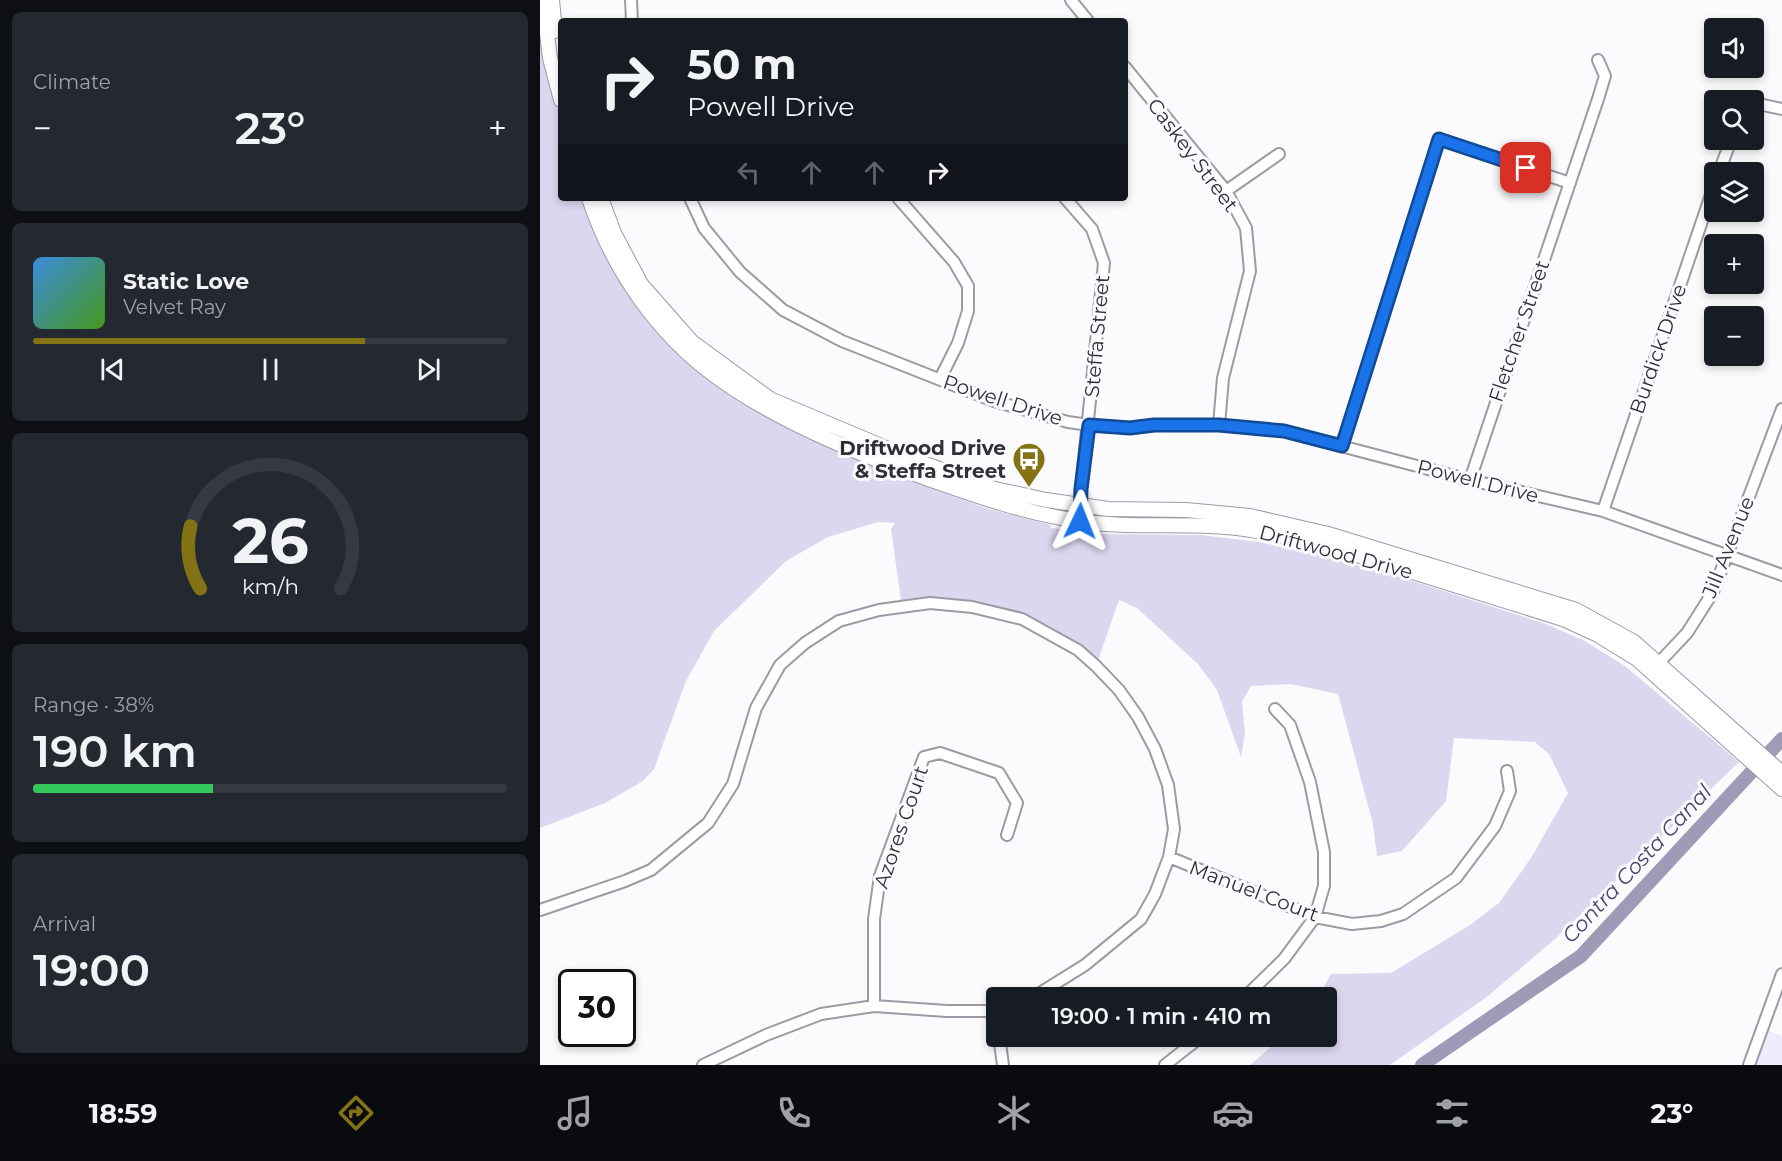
<!DOCTYPE html>
<meta charset="utf-8">
<style>
body{margin:0;font-family:Montserrat,sans-serif;background:#242831;color:#f1f3f6;height:100vh;display:flex;flex-direction:column;font-size:22px;white-space:nowrap}
*{box-sizing:border-box;margin:0}
p{font-size:20px;color:#9ea1a6}
.icon{flex:none;width:33px;height:33px;fill:none;stroke:currentColor;stroke-width:2;stroke-linecap:round;stroke-linejoin:round}
.map{position:relative;flex:1;overflow:hidden}
.side{display:flex;flex-direction:column;gap:12px;padding:12px;background:#0d0f14;width:540px}
.side>*{flex:none}
.guide{position:absolute;left:18px;top:18px;width:570px;height:183px;border-radius:6px;box-shadow:0 3px 9px #0003;background:#171b24;color:#f1f3f6;overflow:hidden}
.buttons{position:absolute;left:1164px;top:18px;display:grid;gap:12px}
.buttons a{display:grid;place-items:center;width:60px;height:60px;border-radius:6px;background:#171b24;box-shadow:0 3px 9px #0003;font-size:30px}
.speed{position:absolute;left:18px;top:969px;display:flex;gap:12px;font-size:30px;font-weight:700;text-align:center}
.speed>*{display:grid;place-content:center;width:78px;height:78px;border-radius:50%;background:#171b24;box-shadow:0 3px 9px #0003;line-height:1}
.speed .limit{border:3px solid #111;border-radius:9px;background:#fff;color:#111}
.pin{position:absolute;display:grid;place-items:center;width:51px;height:51px;color:#fff;margin:-26px;border-radius:12px;box-shadow:0 3px 9px #0006}
.me{position:absolute;width:66px;margin:-33px;rotate:2deg;stroke-linejoin:round;filter:drop-shadow(0 0 4px #0008)}
.turn{display:flex;align-items:center;gap:21px;height:126px;padding:0 30px;font-size:27px}
.turn .icon{width:78px;height:78px;stroke-width:2.5}
.turn b{display:block;font-size:42px;line-height:51px}
.lanes{display:flex;align-items:center;height:57px;padding:0 30px;background:#0003;justify-content:center;gap:30px;direction:ltr}
.lanes .off{opacity:.35}
.big{font-size:45px;font-weight:600;line-height:1.1}
.side .card{flex:1;display:flex;flex-direction:column;justify-content:center;gap:9px;min-width:0;padding:0 21px;border-radius:9px;background:#242831}
.side .dial{align-items:center;gap:0}
.dial svg{height:156px;overflow:visible;fill:none;stroke:#363941;stroke-width:7;stroke-linecap:round;text-anchor:middle}
.dial text{fill:#f1f3f6;stroke:none}
.song{display:flex;align-items:center;gap:18px}
.cover{width:72px;height:72px;border-radius:9px;background:linear-gradient(135deg,hsl(210 70% 55%),hsl(100 70% 35%))}
.played{height:6px;border-radius:3px;background:linear-gradient(90deg,#837314 70%,#363941 70%)}
.keys{display:flex;justify-content:space-around;direction:ltr}
.heat{display:flex;justify-content:space-between;align-items:center;font-size:33px;direction:ltr}
.charge{height:9px;border-radius:4px;background:linear-gradient(90deg,#34c759 38%,#363941 0)}
.trip{position:absolute;left:446px;top:987px;width:351px;height:60px;border-radius:6px;background:#171b24;box-shadow:0 3px 9px #0003;font-weight:600;line-height:60px;text-align:center}
.dock{display:flex;height:96px;justify-content:space-around;align-items:center;background:#090b0e;color:#9ea1a6}
.dock .icon{width:42px;height:42px}
.dock .active{color:#837314}
.dock b{font-size:27px;color:#f1f3f6}
main{display:flex;flex:1;min-height:0}
.map>svg:first-child{display:block}
.built{fill:#f0ecfc}
.green{fill:#dcd6ef}
.lines{fill:none;stroke-linecap:round;stroke-linejoin:round}
.canal{stroke:#a19ab6;stroke-width:14}
.minor-casing{stroke:#9d9aa6;stroke-width:14}
.tertiary-casing{stroke:#9d9aa6;stroke-width:16}
.minor{stroke:#fff;stroke-width:10}
.tertiary{stroke:#fff;stroke-width:14}
.route-casing{stroke:#114b97;stroke-width:15}
.route{stroke:#1a73e8;stroke-width:10}
.labels{text-anchor:middle;stroke-width:6;stroke-linejoin:round;paint-order:stroke}
.street-label{font-size:20px;fill:#302f34;stroke:#fbfbfe}
.poi-label{font-size:20px;font-weight:bold;fill:#302f34;stroke:#fbfbfe;text-anchor:end}
.water-label{font-size:21px;font-style:italic;fill:#4f426d;stroke:#fbfbfe}
</style>
<main>
<section class="side">
<div class="card"><p>Climate</p>
<div class="heat"><a>−</a><b class="big">23°</b><a>+</a></div>
</div>
<div class="card">
<div class="song"><i class="cover"></i><div><b>Static Love</b><p>Velvet Ray</p></div></div>
<div class="played"></div>
<div class="keys"><svg class="icon" aria-label="previous" viewBox="0 0 24 24"><path d="M18 5L8 12l10 7zM5 5v14"/></svg><svg class="icon" aria-label="pause" viewBox="0 0 24 24"><path d="M8 5v14M16 5v14"/></svg><svg class="icon" aria-label="next" viewBox="0 0 24 24"><path d="M6 5l10 7-10 7zM19 5v14"/></svg></div>
</div>
<div class="card dial"><svg viewBox="0 0 100 80">
<path d="M14 69A42 42 0 1 1 86 69"/>
<path d="M14 69A42 42 0 0 1 9 37" stroke="#837314"/>
<text x="50" y="56" font-size="32" font-weight="700">26</text>
<text x="50" y="72" font-size="11">km/h</text>
</svg></div>
<div class="card"><p>Range · 38%</p><b class="big">190 km</b><div class="charge"></div></div>
<div class="card"><p>Arrival</p><b class="big">19:00</b></div>
</section>
<div class="map">
<svg width="1242" height="1065" viewBox="0 0 1242 1065">
<rect width="100%" height="100%" fill="#fbfbfe"/>
<!-- built -->
<path class="built" d="M 1222,1028 L 1242,1036 L 1242,1065 L 1209,1065 Z"/>
<!-- green -->
<path class="green" d="M 0,29 L 4,60 L 21,121 L 21,198 L 44,198 L 156,368 L 196,398 L 230,418 L 309,455 L 398,491 L 449,509 L 511,525 L 511,528 L 566,534 L 661,535 L 719,542 L 792,558 L 857,576 L 1006,624 L 1043,640 L 1085,666 L 1199,762 L 1015,939 L 948,996 L 850,1065 L 710,1065 L 743,1037 L 786,1036 L 786,998 L 778,997 L 791,974 L 851,973 L 930,925 L 959,903 L 991,858 L 1028,793 L 1009,754 L 995,742 L 914,738 L 906,801 L 862,851 L 837,856 L 833,824 L 798,694 L 750,684 L 711,686 L 702,702 L 705,733 L 701,757 L 677,690 L 658,664 L 597,608 L 579,600 L 556,666 L 482,619 L 433,607 L 362,608 L 351,529 L 355,523 L 338,522 L 288,537 L 246,561 L 174,631 L 146,681 L 114,769 L 103,781 L 65,803 L 0,828 Z"/>
<g class="lines">
<!-- canal -->
<path class="canal" d="M 882,1065 L 1041,956 L 1242,739"/>
<defs>
<path id="minor" d="M 91,0 L 92,21
M 531,0 L 548,21
M 585,67 L 686,191 L 706,228 L 710,271 L 683,378 L 679,425
M 1214,103 L 1242,109
M 1179,172 L 1191,140
M 686,191 L 739,154
M 150,198 L 164,228 L 200,272 L 243,310 L 302,341 L 454,401 L 528,422 L 549,425 L 590,428 L 614,425 L 679,425 L 744,431 L 930,480 L 1063,511 L 1242,575
M 358,198 L 414,262 L 428,286 L 428,311 L 418,343 L 400,379
M 525,198 L 552,229 L 564,263 L 541,489 L 540,521
M 802,446 L 899,139 L 1030,183
M 930,480 L 1058,99 L 1065,76 L 1058,60
M 1063,511 L 1174,186
M 1113,669 L 1147,633 L 1173,592 L 1242,409
M 629,857 L 775,917 L 812,924 L 841,921 L 863,914 L 916,878 L 955,826 L 970,791 L 967,771
M 0,910 L 85,881 L 111,870 L 168,823 L 193,784 L 216,708 L 240,665 L 265,643 L 299,621 L 339,610 L 390,603 L 432,607 L 482,619 L 538,650 L 556,666 L 579,690 L 598,717 L 615,749 L 628,785 L 634,829 L 629,857 L 615,894 L 601,919 L 545,965 L 492,998
M 704,998 L 744,959 L 775,917 L 784,886 L 784,852 L 770,782 L 750,725 L 735,709
M 334,1006 L 334,919 L 340,876 L 384,757 L 400,753 L 459,773 L 477,803 L 467,835
M 459,1036 L 463,1065
M 163,1065 L 226,1035 L 281,1014 L 334,1006 L 407,1011 L 456,1011
M 625,1065 L 662,1036
M 1209,1065 L 1242,974"/>
<path id="tertiary" d="M 3,0 L 10,58 L 21,100
M 12,0 L 15,31
M 49,198 C 72,268 117,334 177,377 C 234,419 316,453 383,477 C 434,495 484,513 538,521 C 597,530 658,520 717,531 C 765,539 811,553 857,567 C 912,584 967,601 1023,619 L 1058,635 L 1097,659 L 1242,789
M 61,198 L 74,233 L 101,284 L 152,342 L 230,399 L 372,459 L 455,489 L 506,500 L 568,509 L 646,510 L 710,516 L 788,534 L 1036,610 L 1094,642 L 1242,773"/>
</defs>
<!-- minor casing -->
<use href="#minor" class="minor-casing"/>
<!-- tertiary casing -->
<use href="#tertiary" class="tertiary-casing"/>
<!-- minor -->
<use href="#minor" class="minor"/>
<!-- tertiary -->
<use href="#tertiary" class="tertiary"/>
</g>
<g class="lines">
<defs>
<path id="route" d="M 540,521 L 541,489 L 549,425 L 590,428 L 614,425 L 679,425 L 744,431 L 802,446 L 899,139 L 986,168"/>
</defs>
<!-- route casing -->
<use href="#route" class="route-casing"/>
<!-- route -->
<use href="#route" class="route"/>
</g>
<!-- icons -->
<defs>
<symbol id="bus-pin" viewBox="-11 -11 22 30"><path d="M0 17L-7.5 6A9.5 9.5 0 1 1 7.5 6Z" fill="#837314" stroke="#fbfbfe"/><path d="M-5-6H5V4H4V6H2V4H-2V6H-4V4H-5ZM-3.5-4V0h7V-4ZM-3.5 1.2v1.5H-2V1.2ZM2 1.2v1.5H3.5V1.2Z" fill="#fff"/></symbol>
</defs>
<g fill-rule="evenodd">
<use href="#bus-pin" x="470" y="440" width="38" height="52"/>
</g>
<g class="labels">
<!-- street labels -->
<g class="street-label">
<text transform="translate(653 155) rotate(53)" y="7">Caskey Street</text>
<text transform="translate(979 331) rotate(-71)" y="7">Fletcher Street</text>
<text transform="translate(557 336) rotate(-85)" y="7">Steffa Street</text>
<text transform="translate(1118 349) rotate(-71)" y="7">Burdick Drive</text>
<text transform="translate(463 400) rotate(18)" y="7">Powell Drive</text>
<text transform="translate(938 481) rotate(14)" y="7">Powell Drive</text>
<text transform="translate(1188 547) rotate(-68)" y="7">Jill Avenue</text>
<text transform="translate(796 552) rotate(15)" y="7">Driftwood Drive</text>
<text transform="translate(361 827) rotate(-71)" y="7">Azores Court</text>
<text transform="translate(714 891) rotate(21)" y="7">Manuel Court</text>
</g>
<!-- poi labels -->
<g class="poi-label">
<text x="466" y="455">Driftwood Drive<tspan x="466" dy="23">&amp; Steffa Street</tspan></text>
</g>
<!-- water labels -->
<g class="water-label">
<text transform="translate(1097 864) rotate(-47)" y="7">Contra Costa Canal</text>
</g>
</g>
</svg>
<div class="buttons">
<a><svg class="icon" aria-label="sound" viewBox="0 0 24 24"><path d="M4 9h4l5-4v14l-5-4H4zM17 9q2 3 0 6"/></svg></a>
<a><svg class="icon" aria-label="search" viewBox="0 0 24 24"><circle cx="10" cy="10" r="6"/><path d="M15 15l6 6"/></svg></a>
<a><svg class="icon" aria-label="layers" viewBox="0 0 24 24"><path d="M12 4l9 5-9 5-9-5zM3 14l9 5 9-5"/></svg></a>
<a>+</a>
<a>−</a>
</div>
<div class="speed"><div class="limit">30</div></div>
<div class="pin" style="left:986px;top:168px;background:#d93025"><svg class="icon" aria-label="arrive" viewBox="0 0 24 24"><path d="M6 21V4h12l-3 4 3 4H6"/></svg></div>
<svg class="me" style="left:540px;top:521px" viewBox="-20 -20 40 40"><path d="M0-17L14 15 0 8-14 15z" fill="#1a73e8" stroke="#fff" stroke-width="4"/></svg>
<div class="trip">19:00 · 1 min · 410 m</div>
<div class="guide">
<div class="turn"><svg class="icon" aria-label="right" viewBox="0 0 24 24"><path d="M7 20v-9h11M14 6l5 5-5 5"/></svg><div><b>50 m</b>Powell Drive</div></div>
<div class="lanes"><svg class="icon off" aria-label="left" viewBox="0 0 24 24"><path d="M17 20v-9H6M10 6l-5 5 5 5"/></svg><svg class="icon off" aria-label="ahead" viewBox="0 0 24 24"><path d="M12 20V5M6 11l6-6 6 6"/></svg><svg class="icon off" aria-label="ahead" viewBox="0 0 24 24"><path d="M12 20V5M6 11l6-6 6 6"/></svg><svg class="icon" aria-label="right" viewBox="0 0 24 24"><path d="M7 20v-9h11M14 6l5 5-5 5"/></svg></div>
</div>
</div>
</main>
<nav class="dock">
<b>18:59</b>
<svg class="icon active" aria-label="directions" viewBox="0 0 24 24"><path d="M12 3l9 9-9 9-9-9zM9 14v-3h6M13 9l2 2-2 2"/></svg>
<svg class="icon" aria-label="music" viewBox="0 0 24 24"><path d="M9 18V5l10-2v13"/><circle cx="6" cy="18" r="3"/><circle cx="16" cy="16" r="3"/></svg>
<svg class="icon" aria-label="phone" viewBox="0 0 24 24"><path d="M5 4h4l2 5-3 2q2 4 5 5l2-3 5 2v4C11 20 4 13 5 4z"/></svg>
<svg class="icon" aria-label="climate" viewBox="0 0 24 24"><path d="M12 3v18M4 7l16 10M4 17L20 7"/></svg>
<svg class="icon" aria-label="car" viewBox="0 0 24 24"><path d="M5 17H2v-5l4-1 3-4h7l3 4 3 1v5h-3M9 17h6M6 11h13"/><circle cx="7" cy="17" r="2"/><circle cx="17" cy="17" r="2"/></svg>
<svg class="icon" aria-label="filters" viewBox="0 0 24 24"><path d="M4 7h16M4 17h16"/><circle cx="9" cy="7" r="2"/><circle cx="15" cy="17" r="2"/></svg>
<b>23°</b>
</nav>
